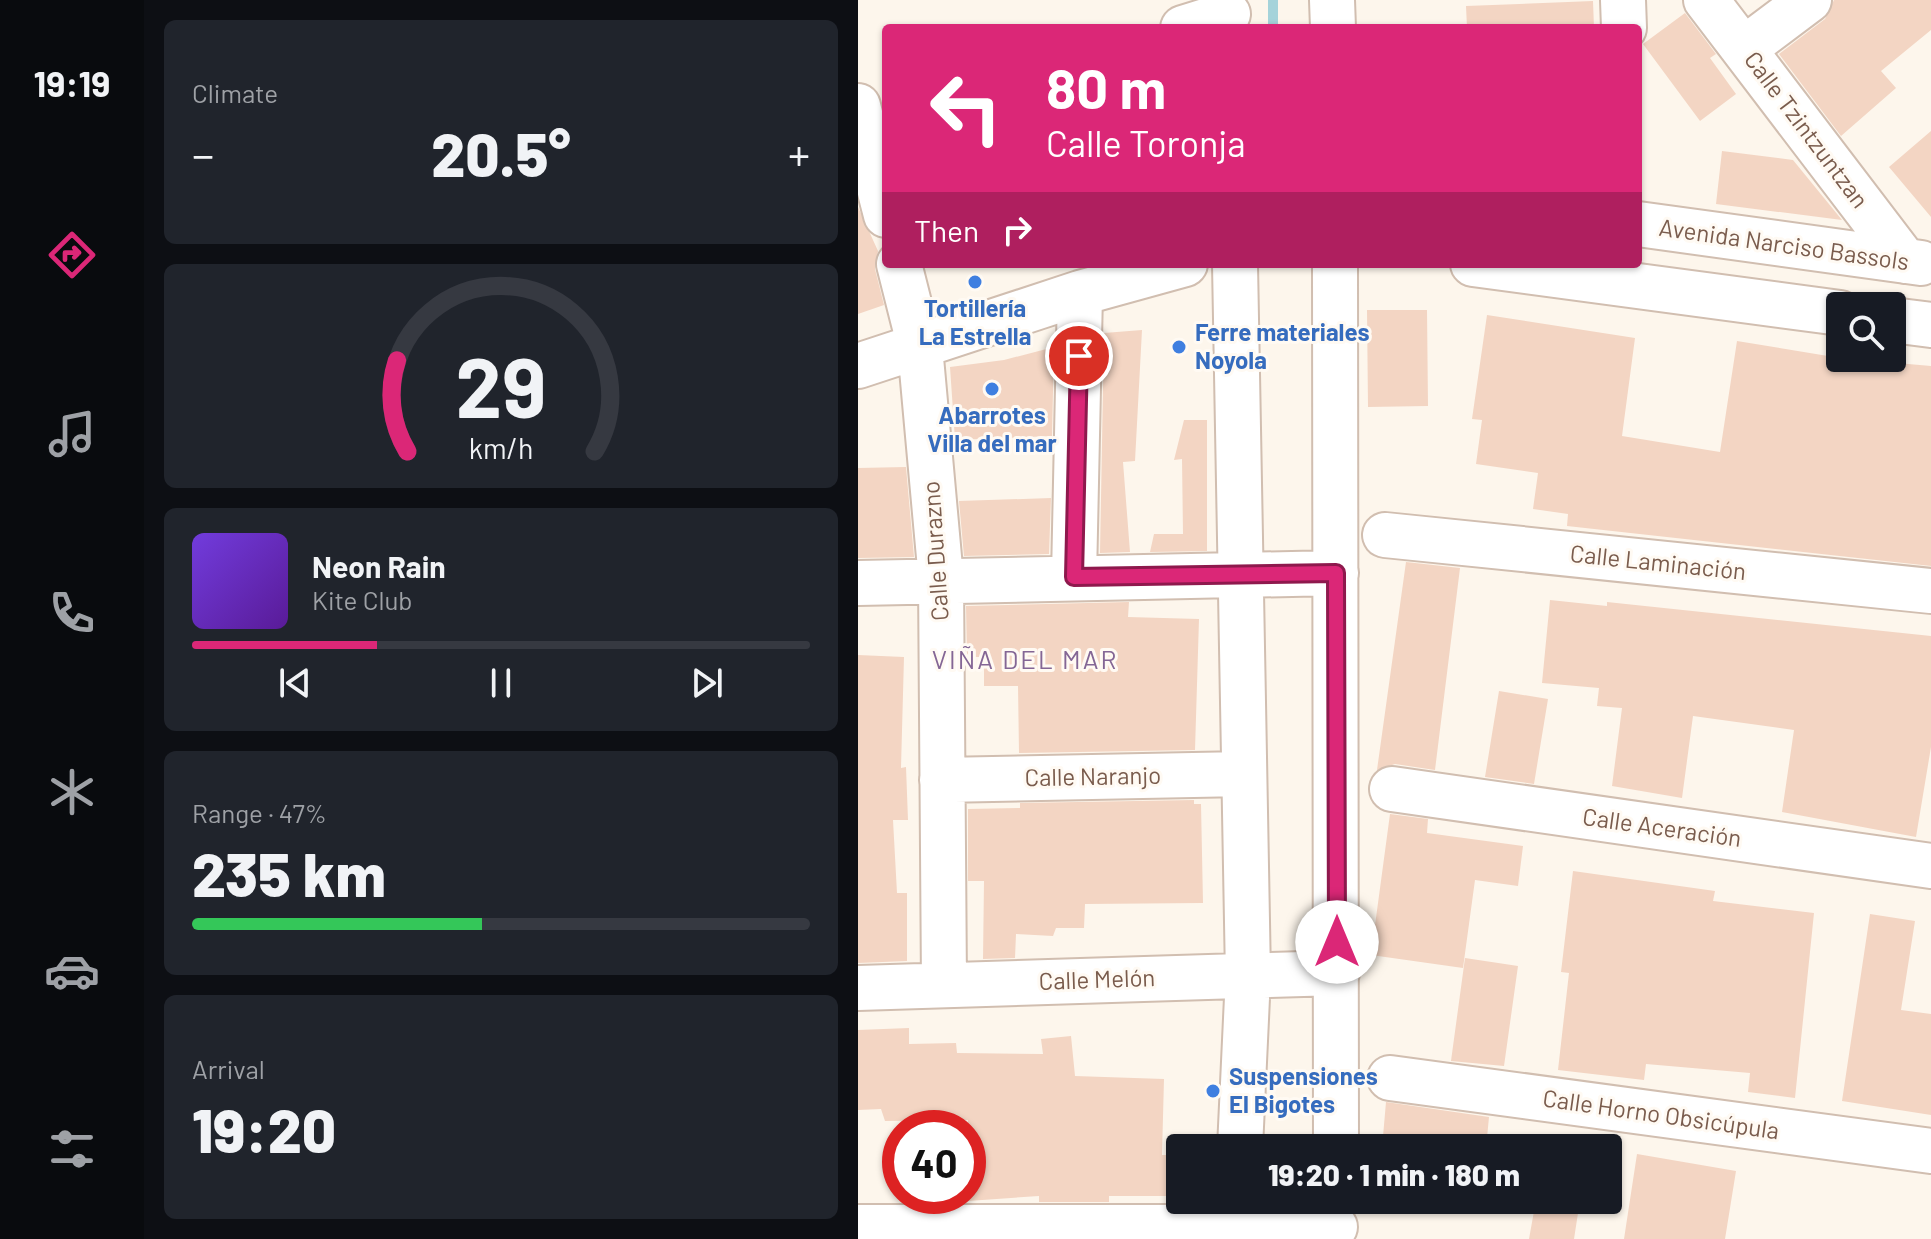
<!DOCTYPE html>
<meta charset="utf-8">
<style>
body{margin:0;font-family:Barlow,sans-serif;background:#20242c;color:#f1f3f6;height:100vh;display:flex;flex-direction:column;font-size:30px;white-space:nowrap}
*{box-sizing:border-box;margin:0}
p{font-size:26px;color:#9ea1a6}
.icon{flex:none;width:44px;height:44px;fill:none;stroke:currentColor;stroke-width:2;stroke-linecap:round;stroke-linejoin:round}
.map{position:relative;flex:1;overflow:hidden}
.sheet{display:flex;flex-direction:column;gap:20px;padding:20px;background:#0d0f14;width:714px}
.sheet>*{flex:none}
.hud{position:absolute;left:24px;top:24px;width:760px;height:244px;border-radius:8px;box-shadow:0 2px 6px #0004;background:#db2777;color:#fff;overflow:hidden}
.buttons{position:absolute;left:968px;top:292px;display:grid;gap:16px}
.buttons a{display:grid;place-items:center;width:80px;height:80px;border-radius:8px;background:#171b24;box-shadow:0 2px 6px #0004;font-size:40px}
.speed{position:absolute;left:24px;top:1110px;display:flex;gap:16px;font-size:40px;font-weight:700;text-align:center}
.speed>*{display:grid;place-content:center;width:104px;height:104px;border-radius:50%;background:#171b24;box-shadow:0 2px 6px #0004;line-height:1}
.speed .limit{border:12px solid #d22;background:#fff;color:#111}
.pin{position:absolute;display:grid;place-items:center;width:68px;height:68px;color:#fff;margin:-34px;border:4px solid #fff;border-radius:50%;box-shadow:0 2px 8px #0007}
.me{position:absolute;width:88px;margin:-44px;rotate:0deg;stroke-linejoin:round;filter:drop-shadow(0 0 6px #0008)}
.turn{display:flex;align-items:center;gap:28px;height:168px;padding:0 32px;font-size:36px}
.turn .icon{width:104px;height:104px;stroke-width:2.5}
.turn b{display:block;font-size:56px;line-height:68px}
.then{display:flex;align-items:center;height:76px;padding:0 32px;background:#0003;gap:16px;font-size:30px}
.big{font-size:60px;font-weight:800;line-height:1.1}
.sheet .widget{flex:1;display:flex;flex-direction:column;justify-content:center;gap:12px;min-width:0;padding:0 28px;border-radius:12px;background:#20242c}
.sheet .dial{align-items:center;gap:0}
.dial svg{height:208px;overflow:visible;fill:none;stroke:#363941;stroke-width:7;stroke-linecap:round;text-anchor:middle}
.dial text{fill:#f1f3f6;stroke:none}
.song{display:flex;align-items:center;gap:24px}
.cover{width:96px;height:96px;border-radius:12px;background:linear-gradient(135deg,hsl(260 70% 55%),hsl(270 70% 35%))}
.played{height:8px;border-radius:4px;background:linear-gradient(90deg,#db2777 30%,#363941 30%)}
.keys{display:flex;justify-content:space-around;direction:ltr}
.heat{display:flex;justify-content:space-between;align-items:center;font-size:44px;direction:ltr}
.charge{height:12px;border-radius:6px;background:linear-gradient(90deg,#34c759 47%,#363941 0)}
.trip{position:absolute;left:308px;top:1134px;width:456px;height:80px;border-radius:8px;background:#171b24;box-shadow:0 2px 6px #0004;font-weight:800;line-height:80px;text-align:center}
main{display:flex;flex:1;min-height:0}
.tabs{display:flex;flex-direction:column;width:144px;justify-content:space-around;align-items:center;background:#090b0e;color:#9ea1a6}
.tabs .icon{width:56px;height:56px}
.tabs .on{color:#db2777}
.tabs b{font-size:36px;color:#f1f3f6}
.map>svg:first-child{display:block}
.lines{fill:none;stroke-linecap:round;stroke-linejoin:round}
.stream{stroke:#a5d3da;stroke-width:10}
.building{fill:#f3d5c3}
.minor-casing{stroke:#d1beb0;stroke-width:48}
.minor{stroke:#fff;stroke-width:44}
.route-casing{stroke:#8e194d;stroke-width:20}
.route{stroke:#db2777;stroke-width:14}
.shop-dot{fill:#3f7fe0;stroke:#fffaf3;stroke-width:3}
.labels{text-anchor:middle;stroke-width:6;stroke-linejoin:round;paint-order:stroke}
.street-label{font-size:24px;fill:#7a5c4d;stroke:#fffaf3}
.shop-label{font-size:24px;font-weight:bold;fill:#366cbe;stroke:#fffaf3}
.neighbourhood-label{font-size:26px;letter-spacing:2px;fill:#846695;stroke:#fffaf3}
</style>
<main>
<nav class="tabs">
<b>19:19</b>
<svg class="icon on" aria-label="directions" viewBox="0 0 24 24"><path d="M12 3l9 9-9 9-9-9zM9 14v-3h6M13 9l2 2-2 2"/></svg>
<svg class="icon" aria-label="music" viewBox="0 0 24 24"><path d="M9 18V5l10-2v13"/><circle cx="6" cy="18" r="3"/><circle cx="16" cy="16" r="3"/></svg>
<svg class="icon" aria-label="phone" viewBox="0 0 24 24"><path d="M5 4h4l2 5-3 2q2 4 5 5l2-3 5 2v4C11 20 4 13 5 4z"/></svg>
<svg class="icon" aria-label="climate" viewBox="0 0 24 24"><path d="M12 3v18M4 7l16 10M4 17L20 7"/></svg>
<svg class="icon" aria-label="car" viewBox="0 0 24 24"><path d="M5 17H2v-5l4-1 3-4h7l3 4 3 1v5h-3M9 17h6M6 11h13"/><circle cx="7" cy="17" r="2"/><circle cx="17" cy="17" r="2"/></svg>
<svg class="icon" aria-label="filters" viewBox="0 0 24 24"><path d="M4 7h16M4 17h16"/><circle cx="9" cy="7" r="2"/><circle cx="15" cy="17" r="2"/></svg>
</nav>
<section class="sheet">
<div class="widget"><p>Climate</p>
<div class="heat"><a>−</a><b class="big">20.5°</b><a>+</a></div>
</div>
<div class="widget dial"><svg viewBox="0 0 100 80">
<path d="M14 69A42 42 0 1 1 86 69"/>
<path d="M14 69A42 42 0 0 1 10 34" stroke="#db2777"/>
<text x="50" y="56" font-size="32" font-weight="700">29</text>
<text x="50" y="72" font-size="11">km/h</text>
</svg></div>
<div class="widget">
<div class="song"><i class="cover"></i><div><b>Neon Rain</b><p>Kite Club</p></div></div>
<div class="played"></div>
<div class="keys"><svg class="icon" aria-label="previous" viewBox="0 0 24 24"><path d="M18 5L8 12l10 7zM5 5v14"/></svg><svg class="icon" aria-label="pause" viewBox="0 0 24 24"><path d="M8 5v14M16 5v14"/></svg><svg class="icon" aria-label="next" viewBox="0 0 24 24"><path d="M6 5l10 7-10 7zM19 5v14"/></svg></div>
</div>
<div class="widget"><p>Range · 47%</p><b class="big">235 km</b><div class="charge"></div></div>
<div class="widget"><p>Arrival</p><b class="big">19:20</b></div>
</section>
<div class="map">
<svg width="1073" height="1239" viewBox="0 0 1073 1239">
<rect width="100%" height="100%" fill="#fdf6ec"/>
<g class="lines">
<!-- stream -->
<path class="stream" d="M 415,28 L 415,0"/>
</g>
<!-- building -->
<path class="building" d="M 976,0 L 1073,0 L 1073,30 L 1023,71 L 1038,88 L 983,136 L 921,54 L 967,19 Z
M 735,1 L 736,28 L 609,28 L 608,6 Z
M 827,13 L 858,54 L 852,58 L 878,94 L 842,121 L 785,44 Z
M 1073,131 L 1073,217 L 1031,167 Z
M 864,151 L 935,160 L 984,220 L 858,204 Z
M 0,207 L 20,251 L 17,269 L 26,305 L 0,314 Z
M 509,310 L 569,310 L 570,406 L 510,407 Z
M 629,315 L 777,338 L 764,436 L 862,452 L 879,341 L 982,358 L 1073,366 L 1073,566 L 709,526 L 710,514 L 675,509 L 680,473 L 618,464 L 624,420 L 614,419 Z
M 284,330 L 277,461 L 265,462 L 272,552 L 242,553 L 246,333 Z
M 196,347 L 194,436 L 97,440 L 92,367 L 146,360 Z
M 326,420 L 349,420 L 349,551 L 292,552 L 296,534 L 325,534 L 324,459 L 316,460 Z
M 48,467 L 56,557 L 0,558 L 0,468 Z
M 193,498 L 191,554 L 106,556 L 101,501 Z
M 548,562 L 602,568 L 577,770 L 537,764 L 519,770 Z
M 692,600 L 749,606 L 749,602 L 1073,636 L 1073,747 L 1058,837 L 924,812 L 936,730 L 835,716 L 824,798 L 754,786 L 764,708 L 739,706 L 741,688 L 684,683 Z
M 271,602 L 270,617 L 341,619 L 337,750 L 161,753 L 160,686 L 126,686 L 126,657 L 109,657 L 108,606 Z
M 0,655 L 46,657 L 43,768 L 48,767 L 50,820 L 35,820 L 39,893 L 49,893 L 49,961 L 0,963 Z
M 641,691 L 690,699 L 676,784 L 627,777 Z
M 336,800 L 336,804 L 343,804 L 345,903 L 227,904 L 226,928 L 198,928 L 195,936 L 158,934 L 157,958 L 125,959 L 126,881 L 110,881 L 110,809 L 162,808 L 162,803 Z
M 532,814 L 570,819 L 569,833 L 665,846 L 660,886 L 617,880 L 605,968 L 513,955 Z
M 715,871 L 857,891 L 855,901 L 956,913 L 937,1098 L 890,1092 L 892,1073 L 788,1064 L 786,1080 L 700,1070 L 711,973 L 703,972 Z
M 1012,914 L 1057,921 L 1043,1010 L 1073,1014 L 1073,1115 L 984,1101 Z
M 607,958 L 660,966 L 646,1066 L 593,1061 Z
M 51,1028 L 51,1044 L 98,1043 L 99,1053 L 185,1054 L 183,1039 L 213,1036 L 217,1076 L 306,1079 L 304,1155 L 310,1155 L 310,1196 L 251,1196 L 251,1202 L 181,1202 L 181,1196 L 110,1201 L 110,1120 L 27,1121 L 23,1109 L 0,1110 L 0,1030 Z
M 528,1102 L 631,1117 L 628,1148 L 524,1148 Z
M 779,1154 L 878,1171 L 867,1239 L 766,1239 Z
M 678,1200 L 722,1200 L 716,1239 L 671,1239 Z"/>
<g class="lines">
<defs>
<path id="minor" d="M 474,0 L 475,28
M 765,0 L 766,28
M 848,0 L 1047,261
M 325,28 L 370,14
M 887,48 L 951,0
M 0,106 L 28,215
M 780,224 L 1063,263
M 41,264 L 62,347 L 83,579 L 86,985
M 377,264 L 390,976 L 382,1148
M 477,264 L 478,1148
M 615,264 L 982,313
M 1034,320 L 1073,325
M 0,366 L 222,293 L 327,264
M 527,535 L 1073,591
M 216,577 L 222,293
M 0,583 L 478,573
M 84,780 L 386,774
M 534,789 L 1073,866
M 0,988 L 479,973
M 532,1078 L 1073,1151
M 0,1227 L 477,1227"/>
</defs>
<!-- minor casing -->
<use href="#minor" class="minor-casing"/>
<!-- minor -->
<use href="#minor" class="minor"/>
</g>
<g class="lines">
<defs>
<path id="route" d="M 221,356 L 216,577 L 478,573 L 479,942"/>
</defs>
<!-- route casing -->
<use href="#route" class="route-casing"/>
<!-- route -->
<use href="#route" class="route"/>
</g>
<!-- markers -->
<g class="shop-dot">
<circle cx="117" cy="282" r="8"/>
<circle cx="321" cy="347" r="8"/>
<circle cx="134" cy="389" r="8"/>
<circle cx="355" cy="1091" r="8"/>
</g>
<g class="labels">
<!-- street labels -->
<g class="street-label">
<text transform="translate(948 130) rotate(53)" y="8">Calle Tzintzuntzan</text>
<text transform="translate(926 245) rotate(8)" y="8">Avenida Narciso Bassols</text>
<text transform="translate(78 551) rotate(-94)" y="8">Calle Durazno</text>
<text transform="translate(800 563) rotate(6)" y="8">Calle Laminación</text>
<text transform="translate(235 777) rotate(-1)" y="8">Calle Naranjo</text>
<text transform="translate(804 828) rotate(8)" y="8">Calle Aceración</text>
<text transform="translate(239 980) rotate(-2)" y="8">Calle Melón</text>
<text transform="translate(803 1115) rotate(8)" y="8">Calle Horno Obsicúpula</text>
</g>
<!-- shop labels -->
<g class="shop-label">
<text x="117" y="317">Tortillería<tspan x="117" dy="28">La Estrella</tspan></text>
<text x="337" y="341" text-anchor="start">Ferre materiales<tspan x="337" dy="28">Noyola</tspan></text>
<text x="134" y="424">Abarrotes<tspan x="134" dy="28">Villa del mar</tspan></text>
<text x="371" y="1085" text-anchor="start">Suspensiones<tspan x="371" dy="28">El Bigotes</tspan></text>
</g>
<!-- neighbourhood labels -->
<g class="neighbourhood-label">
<text x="167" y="669">VIÑA DEL MAR</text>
</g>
</g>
</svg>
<div class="buttons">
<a><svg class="icon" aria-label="search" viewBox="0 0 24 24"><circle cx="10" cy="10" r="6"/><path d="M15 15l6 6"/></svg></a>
</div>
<div class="speed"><div class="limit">40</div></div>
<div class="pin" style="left:221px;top:356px;background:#d93025"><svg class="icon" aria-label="arrive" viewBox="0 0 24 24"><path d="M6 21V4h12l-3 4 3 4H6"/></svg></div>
<svg class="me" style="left:479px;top:942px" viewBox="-20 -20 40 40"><circle r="19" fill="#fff"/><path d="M0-13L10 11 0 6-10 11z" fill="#db2777"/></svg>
<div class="trip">19:20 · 1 min · 180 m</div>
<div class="hud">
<div class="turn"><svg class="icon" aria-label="left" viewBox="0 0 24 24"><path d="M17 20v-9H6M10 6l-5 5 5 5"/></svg><div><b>80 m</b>Calle Toronja</div></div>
<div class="then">Then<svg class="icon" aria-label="right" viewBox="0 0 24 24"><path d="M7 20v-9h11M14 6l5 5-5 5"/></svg></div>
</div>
</div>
</main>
